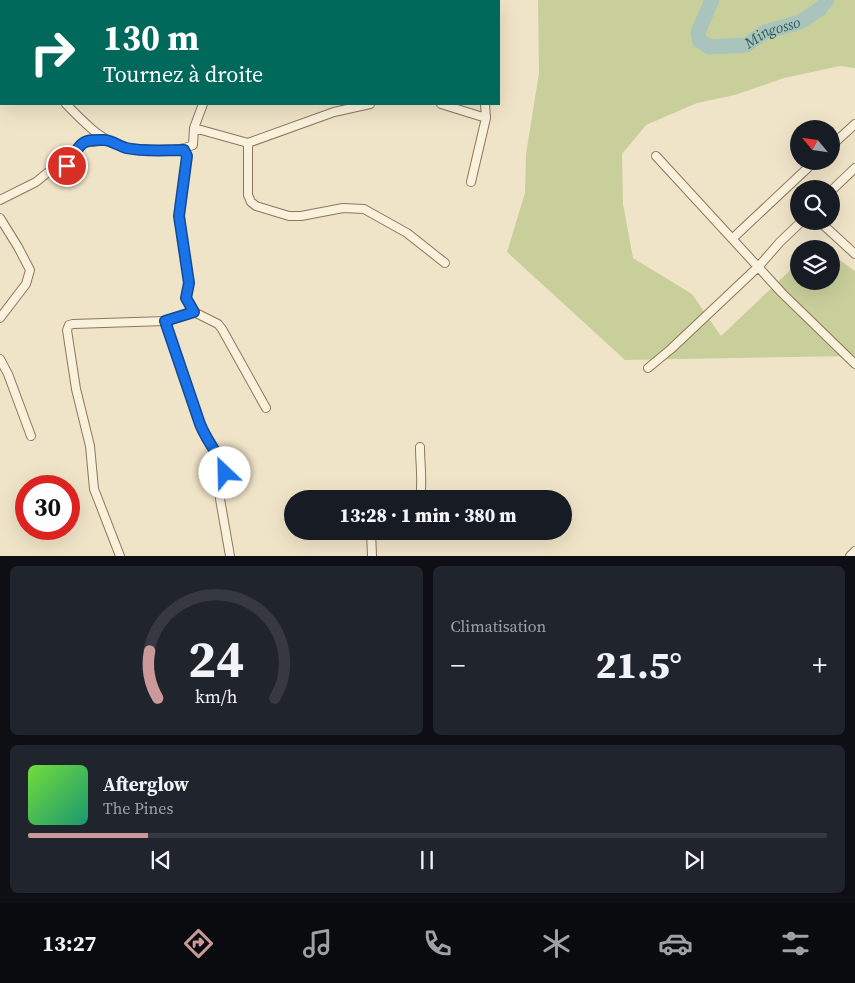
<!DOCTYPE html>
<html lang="fr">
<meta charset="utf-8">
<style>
body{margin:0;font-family:"Source Serif 4",serif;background:#20242c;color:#f1f3f6;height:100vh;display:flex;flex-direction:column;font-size:19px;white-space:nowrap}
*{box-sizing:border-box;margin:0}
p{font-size:16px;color:#9ea1a6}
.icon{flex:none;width:28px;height:28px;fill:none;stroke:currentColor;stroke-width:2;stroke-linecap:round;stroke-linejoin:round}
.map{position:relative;height:556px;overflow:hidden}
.panel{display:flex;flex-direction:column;gap:10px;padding:10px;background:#0d0f14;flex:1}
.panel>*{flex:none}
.guide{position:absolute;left:0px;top:0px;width:500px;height:105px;box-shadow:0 5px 20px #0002;background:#00695c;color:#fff;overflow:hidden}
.needle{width:32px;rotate:299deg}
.fabs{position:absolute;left:790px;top:120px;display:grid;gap:10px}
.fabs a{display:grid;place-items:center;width:50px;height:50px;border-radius:50%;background:#171b24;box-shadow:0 5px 20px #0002;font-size:25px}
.speed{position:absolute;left:15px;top:475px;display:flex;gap:10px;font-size:25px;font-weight:700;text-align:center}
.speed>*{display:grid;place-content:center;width:65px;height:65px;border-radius:50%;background:#171b24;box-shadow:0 5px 20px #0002;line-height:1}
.speed .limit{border:8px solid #d22;background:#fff;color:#111}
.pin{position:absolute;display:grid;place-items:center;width:42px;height:42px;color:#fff;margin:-21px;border:2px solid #fff;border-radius:50%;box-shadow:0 1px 5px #0007}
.me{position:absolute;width:55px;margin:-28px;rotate:336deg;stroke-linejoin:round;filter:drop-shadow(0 0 4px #0008)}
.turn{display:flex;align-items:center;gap:18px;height:105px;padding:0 20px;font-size:22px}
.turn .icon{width:65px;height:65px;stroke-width:2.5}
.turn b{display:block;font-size:35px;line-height:42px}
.big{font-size:38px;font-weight:800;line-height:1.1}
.panel .card{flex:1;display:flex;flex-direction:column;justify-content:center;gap:8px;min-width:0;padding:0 18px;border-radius:8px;background:#20242c}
.panel .dial{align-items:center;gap:0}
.dial svg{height:130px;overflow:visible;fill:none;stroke:#363941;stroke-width:7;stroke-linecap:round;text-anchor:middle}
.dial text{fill:#f1f3f6;stroke:none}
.song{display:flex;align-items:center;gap:15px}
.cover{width:60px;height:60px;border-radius:8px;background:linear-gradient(135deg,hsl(100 70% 55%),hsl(160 70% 35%))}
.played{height:5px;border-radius:2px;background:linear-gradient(90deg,#cc999b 15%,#363941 15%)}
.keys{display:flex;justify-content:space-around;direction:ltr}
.heat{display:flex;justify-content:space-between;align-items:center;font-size:28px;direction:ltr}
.panel .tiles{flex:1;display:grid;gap:10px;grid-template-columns:1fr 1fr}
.card:last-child{grid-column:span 2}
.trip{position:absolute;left:284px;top:490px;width:288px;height:50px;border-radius:25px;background:#171b24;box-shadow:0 5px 20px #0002;font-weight:800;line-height:50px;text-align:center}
.dock{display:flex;height:80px;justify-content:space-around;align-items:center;background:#090b0e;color:#9ea1a6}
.dock .icon{width:35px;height:35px}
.dock .active{color:#cc999b}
.dock b{font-size:22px;color:#f1f3f6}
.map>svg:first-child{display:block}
.green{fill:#c9cf9b}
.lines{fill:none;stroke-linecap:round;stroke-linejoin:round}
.river{stroke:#a9c4bc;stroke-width:15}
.street-casing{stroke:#8d765c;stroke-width:10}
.street{stroke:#faf1dc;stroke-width:8}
.route-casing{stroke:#114b97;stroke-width:12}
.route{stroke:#1a73e8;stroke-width:9}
.labels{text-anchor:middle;stroke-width:5;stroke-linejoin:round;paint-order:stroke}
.water-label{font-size:15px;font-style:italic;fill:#2f5d5a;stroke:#f7eed8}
</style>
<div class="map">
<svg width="855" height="556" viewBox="0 0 855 556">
<rect width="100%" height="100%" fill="#f0e4c8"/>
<!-- green -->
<path class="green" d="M 538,0 L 855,0 L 855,68 L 840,66 L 784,78 L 735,95 L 697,103 L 646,125 L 622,154 L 623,204 L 633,258 L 692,294 L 721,336 L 799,262 L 799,281 L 831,281 L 831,254 L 855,271 L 855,356 L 625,360 L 507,252 L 525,193 L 526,154 L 539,73 Z"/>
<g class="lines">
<!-- river -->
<path class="river" id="s1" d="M 712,0 L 698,32 L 699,40 L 709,47 L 746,45 L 765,32 L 800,22 L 820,9 L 827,0"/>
<defs>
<path id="street" d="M 76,0 L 76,1
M 452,0 L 452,1
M 219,1 L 220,0
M 0,30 L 1,30
M 0,56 L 1,57
M 66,104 C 83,121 103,144 128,148 C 135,149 143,149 151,150 C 165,151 180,151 193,145 L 194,128 L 203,104
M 441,104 L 486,118
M 194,128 L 248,143 L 334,112 L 370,104
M 248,143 L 248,195 L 251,202 L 256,206 L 289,216 L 301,216 L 343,208 L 364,209 L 407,233 L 445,263
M 831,146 L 855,124
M 656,156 L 782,293 L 855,364
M 471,182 L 486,118 L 485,104
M 831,191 L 855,168
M 0,200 L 36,182 L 47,173 L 67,166 L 83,143 L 107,140
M 0,218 L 18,247 L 30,270 L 26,284 L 0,318
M 819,221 L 855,254
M 733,238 L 815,161
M 194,312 L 218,324 L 222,329 L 266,408
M 165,321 L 200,424 L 206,438 L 221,459 L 225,473 L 220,499 L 230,556
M 0,359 L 8,374 L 31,436
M 648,368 L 671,349 L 759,266 L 780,242 L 802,221
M 420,499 C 423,481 420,465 420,447
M 371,531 L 372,556
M 120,556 L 94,489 L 90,446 L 76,389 L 67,330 L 69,325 L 73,324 L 165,321 L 194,312 L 186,298 L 189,283 L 179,216 L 187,156 L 184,149
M 850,556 L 855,551"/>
</defs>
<!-- street casing -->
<use href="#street" class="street-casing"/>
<!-- street -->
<use href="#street" class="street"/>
</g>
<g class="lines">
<defs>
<path id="route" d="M 67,166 C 74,160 75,149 82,144 C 87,139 98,140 104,140 C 111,140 119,146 126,148 C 144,152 165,150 184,150 L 187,156 L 179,216 L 189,283 L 186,298 L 194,312 L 165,321 L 200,424 C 207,442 220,455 225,473"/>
</defs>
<!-- route casing -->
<use href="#route" class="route-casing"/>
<!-- route -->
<use href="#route" class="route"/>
</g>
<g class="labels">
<!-- water labels -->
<g class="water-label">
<text dy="5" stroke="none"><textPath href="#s1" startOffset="122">Mingosso</textPath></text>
</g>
</g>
</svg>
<div class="fabs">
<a><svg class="needle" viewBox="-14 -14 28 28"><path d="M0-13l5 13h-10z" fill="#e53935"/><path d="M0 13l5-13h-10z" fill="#9ea1a6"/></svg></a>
<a><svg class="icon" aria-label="search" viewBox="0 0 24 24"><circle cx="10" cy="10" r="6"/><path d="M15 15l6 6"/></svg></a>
<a><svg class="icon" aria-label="layers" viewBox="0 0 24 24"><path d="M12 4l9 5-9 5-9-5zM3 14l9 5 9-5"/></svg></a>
</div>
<div class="speed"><div class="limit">30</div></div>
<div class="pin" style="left:67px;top:166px;background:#d93025"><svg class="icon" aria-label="arrive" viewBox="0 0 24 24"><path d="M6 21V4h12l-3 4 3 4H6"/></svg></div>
<svg class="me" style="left:225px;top:473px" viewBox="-20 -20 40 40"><circle r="19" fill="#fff"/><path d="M0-13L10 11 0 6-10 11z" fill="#1a73e8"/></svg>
<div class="trip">13:28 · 1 min · 380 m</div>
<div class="guide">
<div class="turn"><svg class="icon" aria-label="right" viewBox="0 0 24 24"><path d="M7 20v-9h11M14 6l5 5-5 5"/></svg><div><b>130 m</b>Tournez à droite</div></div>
</div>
</div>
<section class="panel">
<div class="tiles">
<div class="card dial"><svg viewBox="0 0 100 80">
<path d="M14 69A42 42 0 1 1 86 69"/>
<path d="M14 69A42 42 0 0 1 9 40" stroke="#cc999b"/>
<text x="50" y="56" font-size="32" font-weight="700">24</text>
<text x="50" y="72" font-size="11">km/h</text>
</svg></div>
<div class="card"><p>Climatisation</p>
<div class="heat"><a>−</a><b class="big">21.5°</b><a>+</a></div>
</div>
<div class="card">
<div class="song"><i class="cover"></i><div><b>Afterglow</b><p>The Pines</p></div></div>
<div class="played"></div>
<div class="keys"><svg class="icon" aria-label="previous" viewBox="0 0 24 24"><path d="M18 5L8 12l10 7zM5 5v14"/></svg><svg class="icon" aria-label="pause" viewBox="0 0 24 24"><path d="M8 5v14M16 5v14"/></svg><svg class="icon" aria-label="next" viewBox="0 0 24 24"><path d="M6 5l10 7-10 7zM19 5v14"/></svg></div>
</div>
</div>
</section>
<nav class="dock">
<b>13:27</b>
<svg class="icon active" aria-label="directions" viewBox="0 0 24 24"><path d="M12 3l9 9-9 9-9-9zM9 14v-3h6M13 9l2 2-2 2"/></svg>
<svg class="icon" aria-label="music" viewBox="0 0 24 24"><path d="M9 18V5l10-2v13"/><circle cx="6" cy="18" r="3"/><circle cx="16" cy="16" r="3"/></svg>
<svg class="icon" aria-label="phone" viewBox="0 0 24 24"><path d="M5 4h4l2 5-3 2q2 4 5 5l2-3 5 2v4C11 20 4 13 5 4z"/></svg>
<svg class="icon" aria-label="climate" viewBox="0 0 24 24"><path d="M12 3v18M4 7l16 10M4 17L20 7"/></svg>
<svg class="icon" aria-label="car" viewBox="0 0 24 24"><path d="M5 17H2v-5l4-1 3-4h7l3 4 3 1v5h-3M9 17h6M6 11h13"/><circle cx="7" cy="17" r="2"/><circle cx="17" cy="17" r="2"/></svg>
<svg class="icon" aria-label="filters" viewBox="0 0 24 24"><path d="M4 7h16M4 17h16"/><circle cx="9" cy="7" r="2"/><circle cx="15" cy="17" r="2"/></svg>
</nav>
